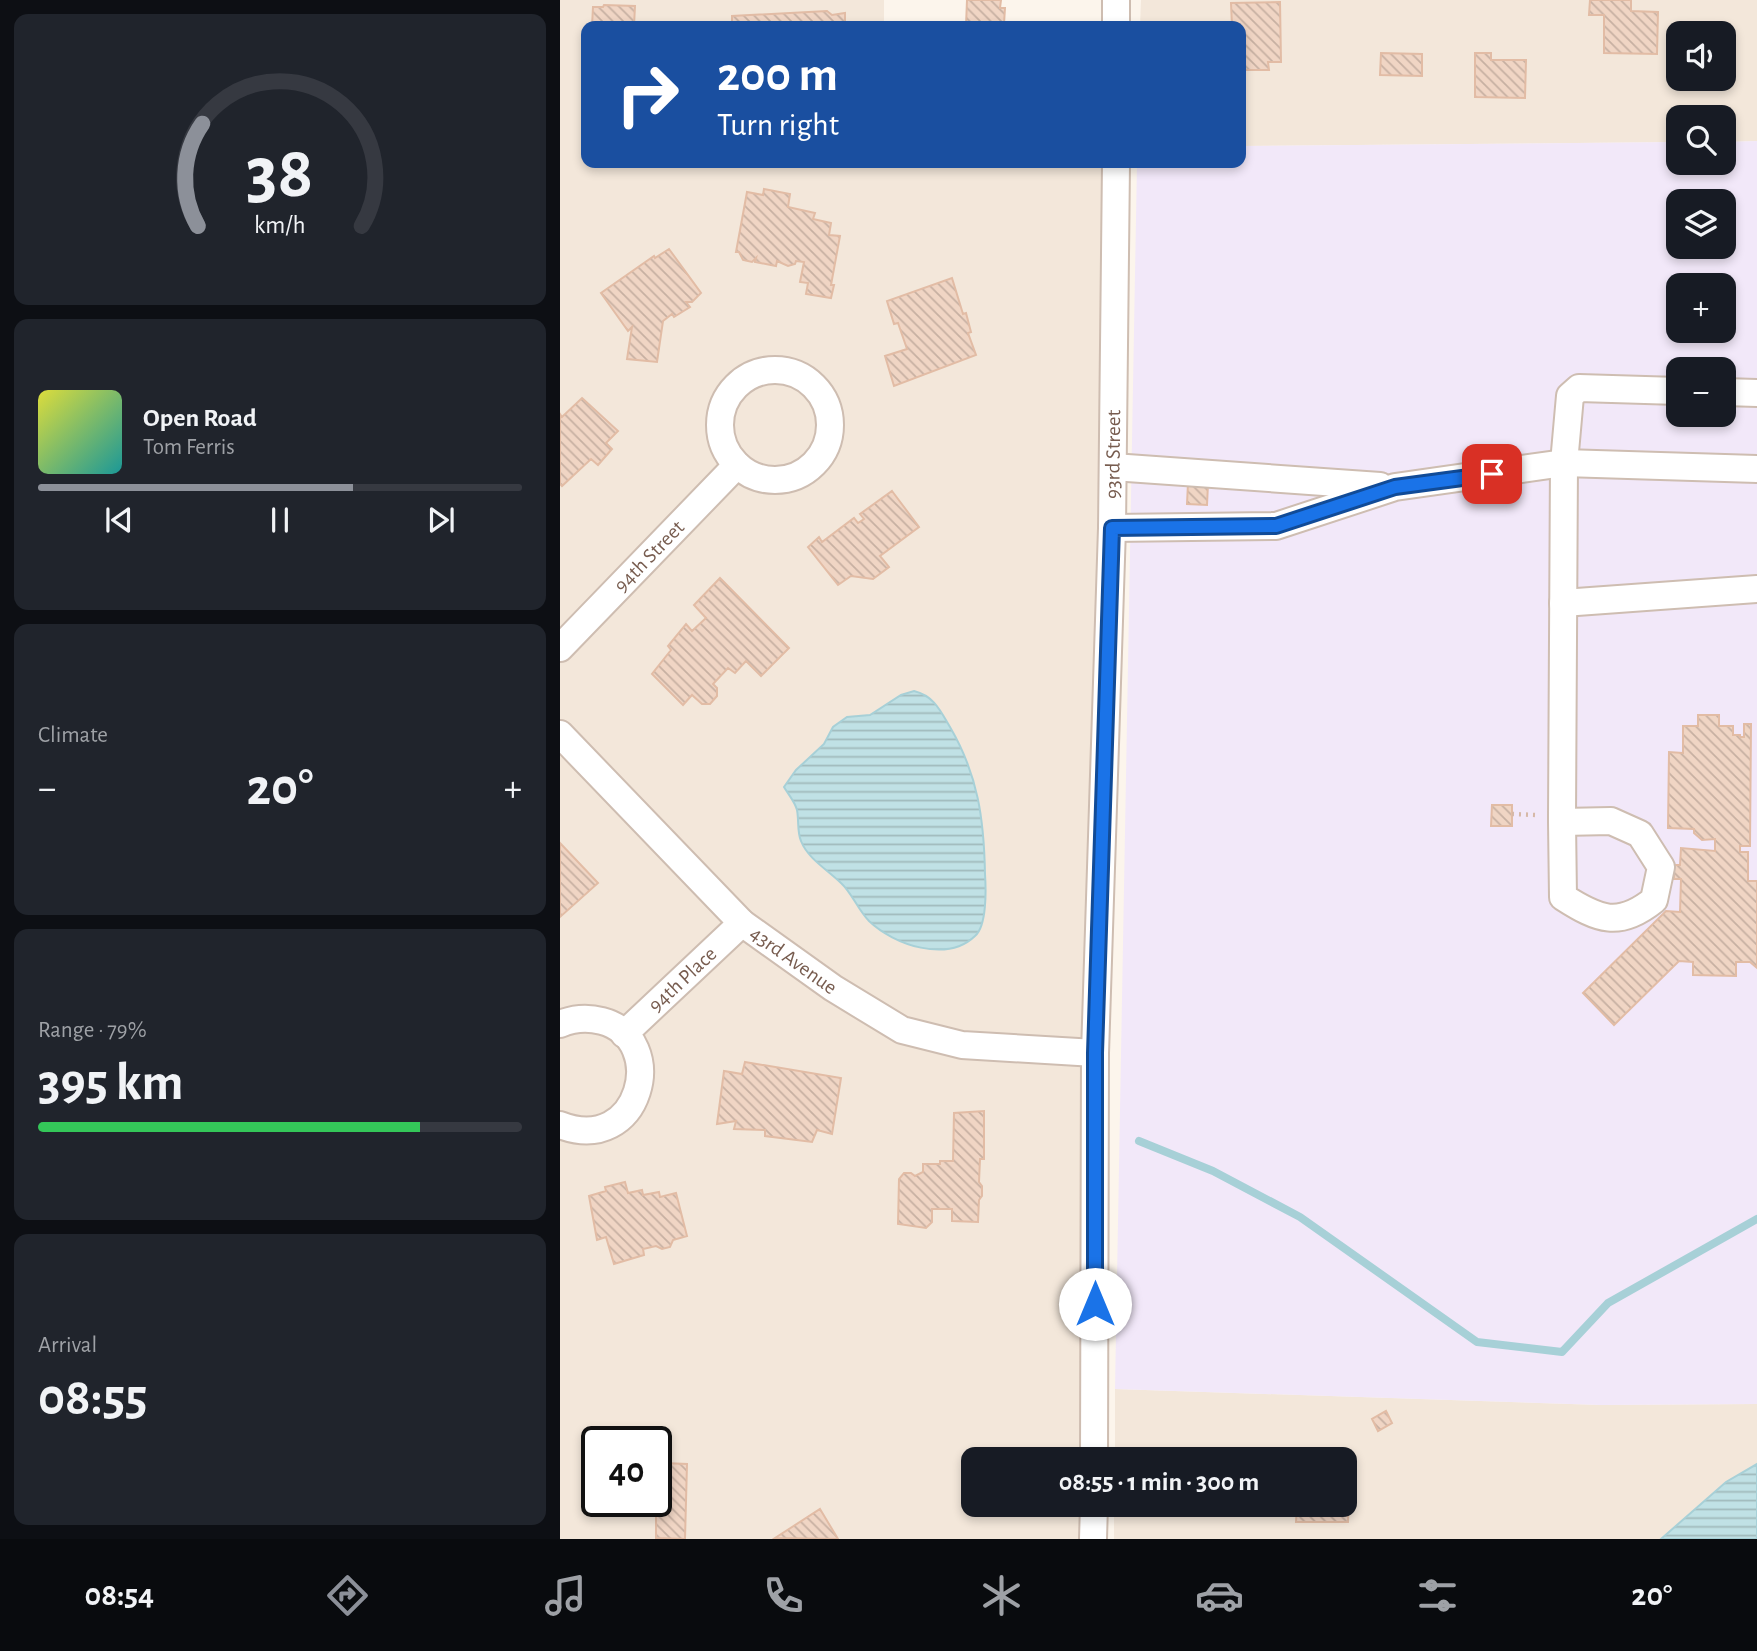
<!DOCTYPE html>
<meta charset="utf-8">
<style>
body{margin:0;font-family:"Alegreya Sans",sans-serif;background:#20242c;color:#f1f3f6;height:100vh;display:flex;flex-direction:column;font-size:26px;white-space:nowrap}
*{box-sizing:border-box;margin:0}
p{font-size:23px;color:#9ea1a6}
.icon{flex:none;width:38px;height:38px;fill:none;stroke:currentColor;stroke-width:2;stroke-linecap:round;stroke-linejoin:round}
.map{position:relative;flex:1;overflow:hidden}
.side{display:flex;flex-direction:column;gap:14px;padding:14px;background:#0d0f14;width:560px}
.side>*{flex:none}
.banner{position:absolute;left:21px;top:21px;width:665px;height:147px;border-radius:14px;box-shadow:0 4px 10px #0003;background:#1a4fa0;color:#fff;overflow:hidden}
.buttons{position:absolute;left:1106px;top:21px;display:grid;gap:14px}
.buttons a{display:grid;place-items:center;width:70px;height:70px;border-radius:14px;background:#171b24;box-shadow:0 4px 10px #0003;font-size:35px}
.speed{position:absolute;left:21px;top:1426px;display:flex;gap:14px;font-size:35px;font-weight:700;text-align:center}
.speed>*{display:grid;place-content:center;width:91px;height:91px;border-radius:50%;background:#171b24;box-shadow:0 4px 10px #0003;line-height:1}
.speed .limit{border:4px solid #111;border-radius:10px;background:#fff;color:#111}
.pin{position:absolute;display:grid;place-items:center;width:60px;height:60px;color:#fff;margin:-30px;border-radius:14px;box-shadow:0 4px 10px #0006}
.me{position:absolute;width:77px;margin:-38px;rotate:0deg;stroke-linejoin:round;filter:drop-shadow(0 0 5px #0008)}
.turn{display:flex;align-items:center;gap:24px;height:147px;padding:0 21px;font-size:32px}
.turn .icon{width:91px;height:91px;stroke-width:2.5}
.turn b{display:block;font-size:49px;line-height:60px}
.big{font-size:52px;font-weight:700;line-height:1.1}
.side .card{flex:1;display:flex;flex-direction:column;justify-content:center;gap:10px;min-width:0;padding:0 24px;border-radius:14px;background:#20242c}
.side .dial{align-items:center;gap:0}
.dial svg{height:182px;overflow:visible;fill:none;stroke:#363941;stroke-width:7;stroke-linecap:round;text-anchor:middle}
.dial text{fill:#f1f3f6;stroke:none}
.song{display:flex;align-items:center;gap:21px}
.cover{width:84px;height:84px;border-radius:10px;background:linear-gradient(135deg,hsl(60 70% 55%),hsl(180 70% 35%))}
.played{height:7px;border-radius:4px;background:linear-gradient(90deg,#8c9099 65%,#363941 65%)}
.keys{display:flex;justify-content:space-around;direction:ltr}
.heat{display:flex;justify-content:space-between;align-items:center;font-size:38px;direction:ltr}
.charge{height:10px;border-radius:5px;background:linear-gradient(90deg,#34c759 79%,#363941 0)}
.trip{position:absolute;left:401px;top:1447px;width:396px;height:70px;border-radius:14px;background:#171b24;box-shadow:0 4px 10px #0003;font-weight:700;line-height:70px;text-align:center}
.tabs{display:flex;height:112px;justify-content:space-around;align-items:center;background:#090b0e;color:#9ea1a6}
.tabs .icon{width:49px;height:49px}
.tabs .on{color:#8c9099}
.tabs b{font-size:32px;color:#f1f3f6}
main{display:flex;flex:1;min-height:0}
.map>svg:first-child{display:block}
.residential{fill:#f3e7da;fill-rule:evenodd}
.education{fill:#f2e8f9;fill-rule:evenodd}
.water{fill:url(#water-rules);stroke:#a7d0d7;stroke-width:2}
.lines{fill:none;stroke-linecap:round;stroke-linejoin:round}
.stream{stroke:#a7d0d7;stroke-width:8}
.building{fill:url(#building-back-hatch);stroke:#e2bca5;stroke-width:2}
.minor-casing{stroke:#cebdb1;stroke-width:30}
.path{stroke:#d6b8a7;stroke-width:4.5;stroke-dasharray:2 5;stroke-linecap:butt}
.minor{stroke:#fff;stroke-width:26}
.route-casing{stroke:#114b97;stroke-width:18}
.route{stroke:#1a73e8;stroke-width:12}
.labels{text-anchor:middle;stroke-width:6;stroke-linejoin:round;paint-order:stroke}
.street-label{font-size:21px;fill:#775c4f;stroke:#fef9f2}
</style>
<main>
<section class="side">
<div class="card dial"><svg viewBox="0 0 100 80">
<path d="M14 69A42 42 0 1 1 86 69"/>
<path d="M14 69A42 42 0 0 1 16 24" stroke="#8c9099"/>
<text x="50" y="56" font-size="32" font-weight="700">38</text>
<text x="50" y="72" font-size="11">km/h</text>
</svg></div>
<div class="card">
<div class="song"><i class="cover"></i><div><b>Open Road</b><p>Tom Ferris</p></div></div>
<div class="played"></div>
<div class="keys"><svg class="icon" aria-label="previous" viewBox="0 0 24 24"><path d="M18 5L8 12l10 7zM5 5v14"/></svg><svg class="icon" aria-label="pause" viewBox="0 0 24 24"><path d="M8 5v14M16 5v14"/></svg><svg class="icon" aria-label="next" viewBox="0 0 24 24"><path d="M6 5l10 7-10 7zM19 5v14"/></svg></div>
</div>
<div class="card"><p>Climate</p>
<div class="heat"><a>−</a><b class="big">20°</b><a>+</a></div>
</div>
<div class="card"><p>Range · 79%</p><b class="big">395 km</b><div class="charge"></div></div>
<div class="card"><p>Arrival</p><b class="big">08:55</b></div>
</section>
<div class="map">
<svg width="1197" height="1539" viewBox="0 0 1197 1539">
<defs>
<pattern id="water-rules" width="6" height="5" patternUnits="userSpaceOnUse" patternTransform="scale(1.75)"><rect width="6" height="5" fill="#c0e1e5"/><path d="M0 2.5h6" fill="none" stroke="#a1babc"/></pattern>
<pattern id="building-back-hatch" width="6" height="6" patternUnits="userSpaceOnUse" patternTransform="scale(1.75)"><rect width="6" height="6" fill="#f0d5c4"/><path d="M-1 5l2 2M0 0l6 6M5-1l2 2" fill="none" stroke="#c7b0a2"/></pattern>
</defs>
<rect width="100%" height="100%" fill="#fcf5ec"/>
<!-- residential -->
<path class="residential" d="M 0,0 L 324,0 L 324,26 L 26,26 L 26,163 L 544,163 L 521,1459 L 413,1460 L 413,1505 L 521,1505 L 520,1539 L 0,1539 ZM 37,1442 L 96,1442 L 96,1502 L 37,1502 Z
M 581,0 L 1197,0 L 1197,141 L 1164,142 L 1164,117 L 1118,117 L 1118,142 L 681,146 L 681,26 L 580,26 ZM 1118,33 L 1164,33 L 1164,79 L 1118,79 Z
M 555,1389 L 1041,1405 L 1197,1404 L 1197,1539 L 554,1539 L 554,1505 L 784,1505 L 784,1460 L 555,1459 Z"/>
<!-- education -->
<path class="education" d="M 1197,141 L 1197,1404 L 1041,1405 L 555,1389 L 577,163 L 681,163 L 681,146 L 1118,142 L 1118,163 L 1164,163 L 1164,142 ZM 1118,201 L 1164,201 L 1164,247 L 1118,247 ZM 1118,285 L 1164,285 L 1164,331 L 1118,331 ZM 1118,369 L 1164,369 L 1164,415 L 1118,415 Z"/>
<!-- water -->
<path class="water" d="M 354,691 C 374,696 380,710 390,727 C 418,775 424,819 425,874 C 426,889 427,926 415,936 C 387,963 334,945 309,921 C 298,910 292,893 281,883 C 268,870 248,859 241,841 C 237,832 239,820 237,810 C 235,802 228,794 224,787 L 236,770 L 264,744 L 273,727 L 287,717 L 310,715 L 341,695 Z
M 1197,1464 L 1197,1539 L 1101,1539 L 1166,1482 Z"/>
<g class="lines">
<!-- stream -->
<path class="stream" d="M 579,1141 L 653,1171 L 740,1217 L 917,1342 L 1002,1352 L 1048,1303 L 1197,1219"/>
</g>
<!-- building -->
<path class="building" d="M 407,0 L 441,0 L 440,8 L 445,8 L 444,24 L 452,24 L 452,26 L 406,26 Z
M 1030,0 L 1071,0 L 1071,11 L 1098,12 L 1097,54 L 1044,53 L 1044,15 L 1029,15 Z
M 720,2 L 721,62 L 708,62 L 709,70 L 681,70 L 681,26 L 672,26 L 671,3 Z
M 44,5 L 75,6 L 74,26 L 32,26 L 33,7 L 43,7 Z
M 267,11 L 272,15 L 285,13 L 285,24 L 296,23 L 296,26 L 172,26 L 172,16 Z
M 821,53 L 862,54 L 862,76 L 820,75 Z
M 915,53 L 931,53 L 931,60 L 966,60 L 965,98 L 915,97 Z
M 204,189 L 230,194 L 228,207 L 255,213 L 253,219 L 271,223 L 269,235 L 280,236 L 271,285 L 274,285 L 271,298 L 246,294 L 248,283 L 240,282 L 244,262 L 236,261 L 235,264 L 228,266 L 217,261 L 216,266 L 195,262 L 196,258 L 192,262 L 183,260 L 179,252 L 176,252 L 187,192 L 203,195 Z
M 109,249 L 141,293 L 132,302 L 126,302 L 130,307 L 114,317 L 112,314 L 103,321 L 97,362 L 67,359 L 72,327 L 68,331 L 41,293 L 94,256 L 95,258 Z
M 392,278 L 403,314 L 406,313 L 411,332 L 408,333 L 416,355 L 334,386 L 325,356 L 347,349 L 338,323 L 334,324 L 327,301 Z
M 22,398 L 58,431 L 46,443 L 52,449 L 38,465 L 31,459 L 2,486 L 0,484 L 0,414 L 2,417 Z
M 628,483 L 648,484 L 647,505 L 627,504 Z
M 332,491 L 359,527 L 320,556 L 329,567 L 313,579 L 291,576 L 278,585 L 248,547 L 259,537 L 262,542 L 294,518 L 298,523 L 304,519 L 300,514 Z
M 160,578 L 229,648 L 201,676 L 186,661 L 175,673 L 168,668 L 153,684 L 157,688 L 157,696 L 150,704 L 142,704 L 132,695 L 123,705 L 92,674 L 111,650 L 108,646 L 126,624 L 132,631 L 146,618 L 134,605 Z
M 1138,715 L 1159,715 L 1159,726 L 1173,726 L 1173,735 L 1180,735 L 1180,737 L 1184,737 L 1184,724 L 1191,724 L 1190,846 L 1180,846 L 1180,852 L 1188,852 L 1188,881 L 1197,881 L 1197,968 L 1190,962 L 1176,962 L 1176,976 L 1133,975 L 1133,962 L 1119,961 L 1054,1025 L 1023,993 L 1106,911 L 1120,912 L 1121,879 L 1114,879 L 1114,865 L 1120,865 L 1121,848 L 1155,851 L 1155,839 L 1142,840 L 1134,833 L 1134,829 L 1108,828 L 1109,752 L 1123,753 L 1123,726 L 1138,726 Z
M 932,805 L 952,805 L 952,826 L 931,826 Z
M 0,843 L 38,883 L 0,917 Z
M 185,1062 L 281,1078 L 272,1134 L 257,1130 L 252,1142 L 205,1136 L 205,1130 L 174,1129 L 176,1121 L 157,1124 L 164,1071 L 182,1074 Z
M 424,1111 L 424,1159 L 420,1159 L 419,1182 L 422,1186 L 422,1196 L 419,1200 L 418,1222 L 392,1221 L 392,1209 L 372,1209 L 372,1222 L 366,1228 L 338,1224 L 339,1179 L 344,1173 L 351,1173 L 355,1176 L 363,1172 L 363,1164 L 380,1164 L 380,1161 L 393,1161 L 394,1113 Z
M 65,1182 L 68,1193 L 82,1190 L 83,1195 L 99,1192 L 100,1197 L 116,1193 L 127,1236 L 113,1240 L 110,1247 L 102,1249 L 96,1246 L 83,1249 L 84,1255 L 54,1264 L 46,1237 L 37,1240 L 29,1196 L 46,1191 L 45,1187 Z
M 826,1411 L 832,1423 L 818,1431 L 812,1419 Z
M 104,1441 L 103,1463 L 127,1464 L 125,1539 L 96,1538 L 96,1511 L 60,1511 L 60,1502 L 96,1502 L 96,1442 L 83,1442 Z
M 784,1490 L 789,1490 L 788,1522 L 736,1522 L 737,1505 L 784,1505 Z
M 260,1509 L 278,1539 L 215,1538 Z"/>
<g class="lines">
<defs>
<g id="minor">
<path d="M 556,26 L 556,0"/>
<circle cx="215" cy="425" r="55"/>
<path d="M 1164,392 L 1197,393"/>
<path d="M 553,467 L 820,486"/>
<path d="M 552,528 L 716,526 L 835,487 L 1004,463 L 1197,469"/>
<path d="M 1003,603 L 1197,589"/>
<path id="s1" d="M 0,648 L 177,465"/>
<path id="s2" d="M 0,734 L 182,923 L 273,988 L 342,1030 L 402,1045 L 535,1053"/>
<path d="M 1002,822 L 1051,821 L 1080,834 L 1101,867 L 1094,900 C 1059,928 1039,920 1003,897 L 1002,822 L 1002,817 L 1004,463 L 1010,396 L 1019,388 L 1118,391"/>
<path d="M 0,1024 C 14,1018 27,1017 42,1021 C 110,1039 81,1157 0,1125"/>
<path id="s3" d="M 64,1034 L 182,923"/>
<path id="s4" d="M 534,1460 L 535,1053 L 552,528 L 556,163"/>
<path d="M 533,1539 L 534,1505"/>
</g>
</defs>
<!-- minor casing -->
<use href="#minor" class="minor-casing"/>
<!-- path -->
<path class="path" d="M 952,814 L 976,815"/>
<!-- minor -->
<use href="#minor" class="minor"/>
</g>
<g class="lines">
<defs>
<path id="route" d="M 535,1304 L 535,1053 L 552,528 L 716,526 L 835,487 L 932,474"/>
</defs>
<!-- route casing -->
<use href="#route" class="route-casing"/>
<!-- route -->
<use href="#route" class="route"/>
</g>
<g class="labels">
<!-- street labels -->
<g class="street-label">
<text dy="7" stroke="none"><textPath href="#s4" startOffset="1006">93rd Street</textPath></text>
<text dy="7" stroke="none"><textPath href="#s1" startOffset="128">94th Street</textPath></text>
<text dy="7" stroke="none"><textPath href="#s2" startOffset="326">43rd Avenue</textPath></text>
<text dy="7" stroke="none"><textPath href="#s3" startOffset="80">94th Place</textPath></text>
</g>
</g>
</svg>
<div class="buttons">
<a><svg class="icon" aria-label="sound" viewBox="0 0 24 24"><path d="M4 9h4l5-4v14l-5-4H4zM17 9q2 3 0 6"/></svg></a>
<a><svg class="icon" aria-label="search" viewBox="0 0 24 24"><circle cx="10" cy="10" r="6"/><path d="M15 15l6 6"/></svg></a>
<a><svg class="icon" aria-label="layers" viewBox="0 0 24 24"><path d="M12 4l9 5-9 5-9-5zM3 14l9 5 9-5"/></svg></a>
<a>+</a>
<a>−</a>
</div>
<div class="speed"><div class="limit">40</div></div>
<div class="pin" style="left:932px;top:474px;background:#d93025"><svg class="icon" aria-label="arrive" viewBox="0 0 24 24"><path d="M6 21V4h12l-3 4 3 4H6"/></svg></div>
<svg class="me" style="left:535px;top:1304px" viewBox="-20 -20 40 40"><circle r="19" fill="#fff"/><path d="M0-13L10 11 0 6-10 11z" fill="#1a73e8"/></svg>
<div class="trip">08:55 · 1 min · 300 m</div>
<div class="banner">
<div class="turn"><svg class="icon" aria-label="right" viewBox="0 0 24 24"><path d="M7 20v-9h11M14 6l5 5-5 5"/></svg><div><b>200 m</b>Turn right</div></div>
</div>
</div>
</main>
<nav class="tabs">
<b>08:54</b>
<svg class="icon on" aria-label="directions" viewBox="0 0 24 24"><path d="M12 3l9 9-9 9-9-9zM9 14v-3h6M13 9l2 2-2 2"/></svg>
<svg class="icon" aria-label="music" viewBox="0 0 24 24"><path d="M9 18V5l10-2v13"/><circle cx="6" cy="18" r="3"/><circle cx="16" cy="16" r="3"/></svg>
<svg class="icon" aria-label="phone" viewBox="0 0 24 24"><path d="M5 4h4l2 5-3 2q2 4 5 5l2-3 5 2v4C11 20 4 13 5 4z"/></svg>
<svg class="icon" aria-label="climate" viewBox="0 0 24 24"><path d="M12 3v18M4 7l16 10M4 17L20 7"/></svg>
<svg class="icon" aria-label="car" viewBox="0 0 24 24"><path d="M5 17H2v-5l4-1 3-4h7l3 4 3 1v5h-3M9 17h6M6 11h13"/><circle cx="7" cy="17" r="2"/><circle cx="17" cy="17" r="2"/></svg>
<svg class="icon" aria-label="filters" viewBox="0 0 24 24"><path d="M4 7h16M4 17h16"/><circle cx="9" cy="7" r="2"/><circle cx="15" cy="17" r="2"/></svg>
<b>20°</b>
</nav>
